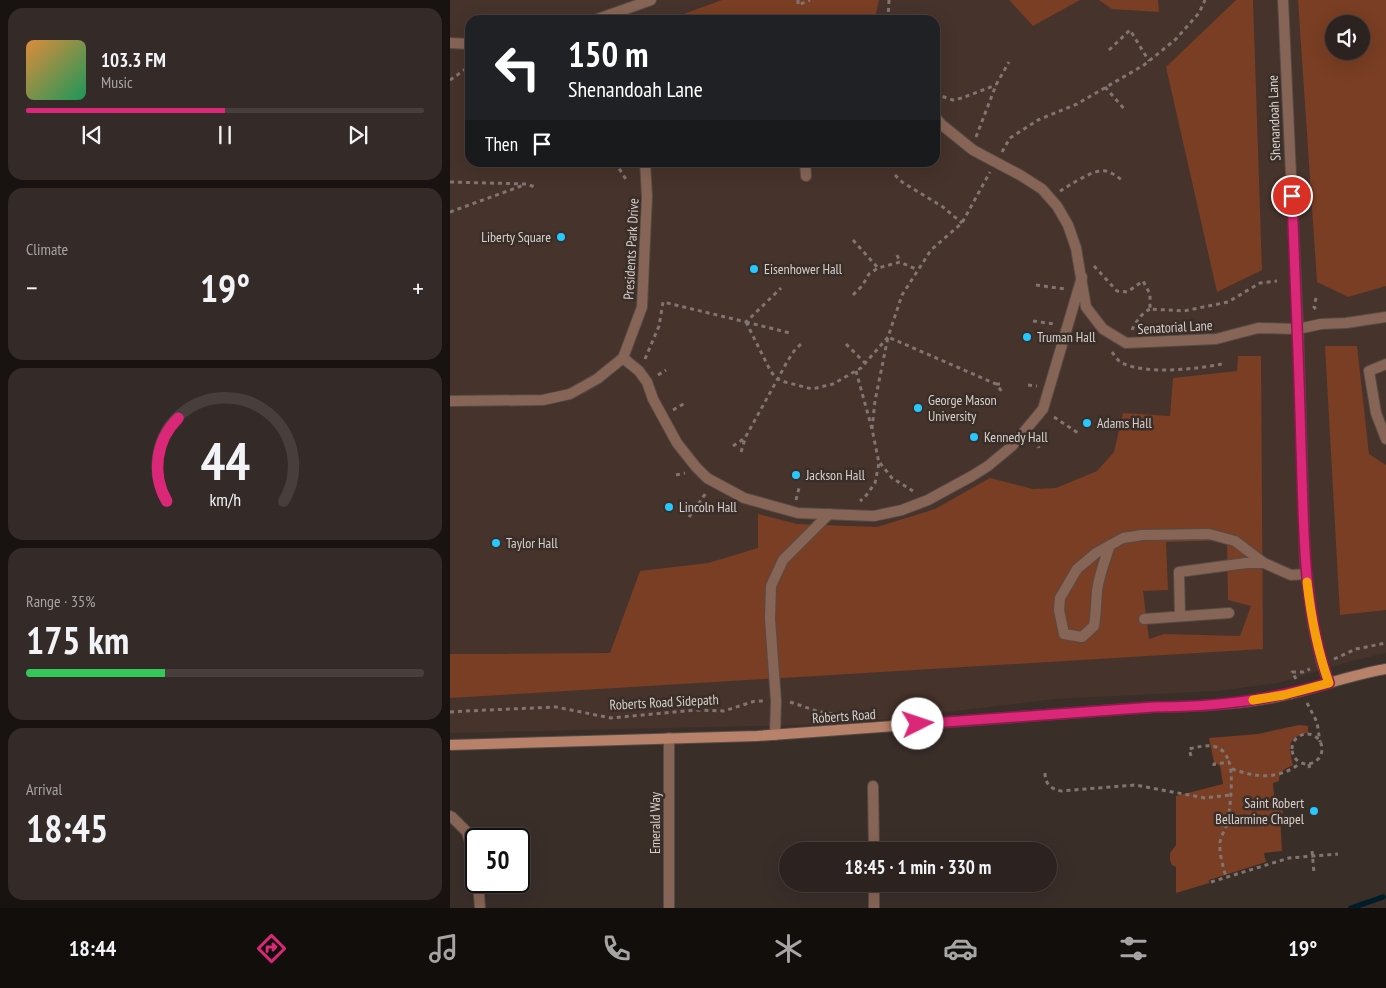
<!DOCTYPE html>
<meta charset="utf-8">
<style>
body{margin:0;font-family:"PT Sans Narrow",sans-serif;background:#342a28;color:#f1f3f6;height:100vh;display:flex;flex-direction:column;font-size:19px;white-space:nowrap}
*{box-sizing:border-box;margin:0}
p{font-size:16px;color:#a6a4a4}
.icon{flex:none;width:28px;height:28px;fill:none;stroke:currentColor;stroke-width:2;stroke-linecap:round;stroke-linejoin:round}
.map{position:relative;flex:1;overflow:hidden}
.side{display:flex;flex-direction:column;gap:8px;padding:8px;background:#181311;width:450px}
.side>*{flex:none}
.guide{position:absolute;left:15px;top:15px;width:475px;height:152px;border-radius:15px;box-shadow:0 5px 20px #0002,0 0 0 1px #483f3d;background:#202124;color:#fff;overflow:hidden}
.tools{position:absolute;left:875px;top:15px;display:grid;gap:10px}
.tools a{display:grid;place-items:center;width:45px;height:45px;border-radius:50%;background:#2c221f;box-shadow:0 5px 20px #0002,0 0 0 1px #483f3d;font-size:25px}
.speed{position:absolute;left:15px;top:828px;display:flex;gap:10px;font-size:25px;font-weight:700;text-align:center}
.speed>*{display:grid;place-content:center;width:65px;height:65px;border-radius:50%;background:#2c221f;box-shadow:0 5px 20px #0002,0 0 0 1px #483f3d;line-height:1}
.speed .limit{border:2px solid #111;border-radius:8px;background:#fff;color:#111}
.pin{position:absolute;display:grid;place-items:center;width:42px;height:42px;color:#fff;margin:-21px;border:2px solid #fff;border-radius:50%;box-shadow:0 1px 5px #0007}
.me{position:absolute;width:55px;margin:-28px;rotate:86deg;stroke-linejoin:round;filter:drop-shadow(0 0 4px #0008)}
.turn{display:flex;align-items:center;gap:18px;height:105px;padding:0 20px;font-size:22px}
.turn .icon{width:65px;height:65px;stroke-width:2.5}
.turn b{display:block;font-size:35px;line-height:42px}
.then{display:flex;align-items:center;height:48px;padding:0 20px;background:#0003;gap:10px;font-size:19px}
.big{font-size:38px;font-weight:700;line-height:1.1}
.side .tile{flex:1;display:flex;flex-direction:column;justify-content:center;gap:8px;min-width:0;padding:0 18px;border-radius:15px;background:#342a28}
.side .dial{align-items:center;gap:0}
.dial svg{height:130px;overflow:visible;fill:none;stroke:#483f3d;stroke-width:7;stroke-linecap:round;text-anchor:middle}
.dial text{fill:#f1f3f6;stroke:none}
.song{display:flex;align-items:center;gap:15px}
.cover{width:60px;height:60px;border-radius:8px;background:linear-gradient(135deg,hsl(30 70% 55%),hsl(150 70% 35%))}
.played{height:5px;border-radius:2px;background:linear-gradient(90deg,#db2777 50%,#483f3d 50%)}
.keys{display:flex;justify-content:space-around;direction:ltr}
.heat{display:flex;justify-content:space-between;align-items:center;font-size:28px;direction:ltr}
.charge{height:8px;border-radius:4px;background:linear-gradient(90deg,#34c759 35%,#483f3d 0)}
.trip{position:absolute;left:329px;top:842px;width:278px;height:50px;border-radius:25px;background:#2c221f;box-shadow:0 5px 20px #0002,0 0 0 1px #483f3d;font-weight:700;line-height:50px;text-align:center}
.menu{display:flex;height:80px;justify-content:space-around;align-items:center;background:#120e0c;color:#a6a4a4}
.menu .icon{width:35px;height:35px}
.menu .current{color:#db2777}
.menu b{font-size:22px;color:#f1f3f6}
main{display:flex;flex:1;min-height:0}
.map>svg:first-child{display:block}
.built{fill:#46332b;fill-rule:evenodd}
.green{fill:#793e23;fill-rule:evenodd}
.lines{fill:none;stroke-linecap:round;stroke-linejoin:round}
.stream{stroke:#001c28;stroke-width:5.5}
.service-casing{stroke:#564b47;stroke-width:12}
.pedestrian-casing{stroke:#564b47;stroke-width:12}
.minor-casing{stroke:#564b47;stroke-width:12}
.tertiary-casing{stroke:#564b47;stroke-width:12}
.secondary-casing{stroke:#564b47;stroke-width:12}
.path{stroke:#807571;stroke-width:3;stroke-dasharray:4 4;stroke-linecap:butt}
.service{stroke:#876556;stroke-width:10}
.pedestrian{stroke:#876556;stroke-width:10}
.minor{stroke:#876556;stroke-width:10}
.tertiary{stroke:#876556;stroke-width:10}
.secondary{stroke:#b8816a;stroke-width:10}
.route-casing{stroke:#8e194d;stroke-width:12}
.route{stroke:#db2777;stroke-width:9}
.slow{stroke:#f59e0b;stroke-width:9}
.poi-dot{fill:#27c8ff;stroke:#3a2e29;stroke-width:2}
.labels{text-anchor:middle;stroke-width:5;stroke-linejoin:round;paint-order:stroke}
.street-label{font-size:14px;fill:#d8d0cd;stroke:#3a2e29}
.poi-label{font-size:14px;fill:#d8d0cd;stroke:#3a2e29;text-anchor:start}
</style>
<main>
<section class="side">
<div class="tile">
<div class="song"><i class="cover"></i><div><b>103.3 FM</b><p>Music</p></div></div>
<div class="played"></div>
<div class="keys"><svg class="icon" aria-label="previous" viewBox="0 0 24 24"><path d="M18 5L8 12l10 7zM5 5v14"/></svg><svg class="icon" aria-label="pause" viewBox="0 0 24 24"><path d="M8 5v14M16 5v14"/></svg><svg class="icon" aria-label="next" viewBox="0 0 24 24"><path d="M6 5l10 7-10 7zM19 5v14"/></svg></div>
</div>
<div class="tile"><p>Climate</p>
<div class="heat"><a>−</a><b class="big">19°</b><a>+</a></div>
</div>
<div class="tile dial"><svg viewBox="0 0 100 80">
<path d="M14 69A42 42 0 1 1 86 69"/>
<path d="M14 69A42 42 0 0 1 21 18" stroke="#db2777"/>
<text x="50" y="56" font-size="32" font-weight="700">44</text>
<text x="50" y="72" font-size="11">km/h</text>
</svg></div>
<div class="tile"><p>Range · 35%</p><b class="big">175 km</b><div class="charge"></div></div>
<div class="tile"><p>Arrival</p><b class="big">18:45</b></div>
</section>
<div class="map">
<svg width="936" height="908" viewBox="0 0 936 908">
<rect width="100%" height="100%" fill="#3a2e29"/>
<!-- built -->
<path class="built" d="M 0,0 L 936,0 L 936,653 L 901,661 L 828,683 L 768,691 L 606,699 L 395,724 L 0,733 ZM 20,20 L 485,20 L 485,162 L 20,162 ZM 884,24 L 911,24 L 911,51 L 884,51 Z"/>
<!-- green -->
<path class="green" d="M 272,0 L 429,0 L 425,18 L 389,20 L 217,20 Z
M 559,0 L 630,0 L 583,26 Z
M 649,0 L 708,0 L 709,12 L 662,9 Z
M 786,0 L 803,0 L 812,270 L 767,292 L 716,67 Z
M 848,0 L 936,0 L 936,286 L 898,297 L 867,282 ZM 884,24 L 911,24 L 911,51 L 884,51 Z
M 875,346 L 907,346 L 919,454 L 936,465 L 936,610 L 890,615 Z
M 788,356 L 811,356 L 813,649 L 0,698 L 0,654 L 160,653 L 190,571 L 258,563 L 308,548 L 308,514 L 347,524 L 427,527 L 485,509 L 540,478 L 583,489 L 606,488 L 647,471 L 664,452 L 673,413 L 720,416 L 723,378 L 787,371 ZM 777,540 L 778,600 L 801,606 L 790,636 L 714,634 L 699,639 L 693,591 L 718,590 L 716,542 Z
M 849,725 L 858,726 L 858,733 C 837,737 838,746 843,765 C 835,769 829,771 829,781 L 823,783 L 825,806 L 831,805 L 833,813 L 830,814 L 832,851 L 814,853 L 816,862 L 759,880 L 759,883 L 726,893 L 726,867 L 722,865 L 720,860 L 720,853 L 726,845 L 726,796 L 773,784 L 770,766 L 764,762 L 759,738 L 808,734 Z"/>
<g class="lines">
<!-- stream -->
<path class="stream" d="M 901,908 L 933,897"/>
<defs>
<path id="service" d="M 485,117 L 492,125 L 523,150 L 570,175 L 592,189 L 599,197 L 607,206 L 618,225 L 626,248 L 636,307 L 653,329 L 676,343 L 766,339 L 808,328 L 848,329 L 871,324 L 896,323 L 936,317
M 355,162 L 356,176
M 936,364 L 919,371 L 926,413 L 936,439
M 0,401 L 93,400 L 120,394 L 147,379 L 173,358 L 192,307 L 197,196 L 195,162
M 660,545 C 655,560 649,575 647,591 C 646,603 646,614 644,626 L 632,637 L 614,634 L 609,610 L 610,598 L 627,569 L 646,553 L 673,538 L 692,535 L 759,534 L 785,541 L 814,563
M 730,616 L 729,572 L 796,563 L 814,563 L 841,575 L 856,574
M 694,619 L 779,613
M 325,735 L 326,701 L 320,619 L 321,586 L 333,560 L 379,514"/>
<path id="pedestrian" d="M 173,358 L 189,371 L 197,382 L 203,399 L 227,443 L 246,467 L 257,478 L 294,498 L 348,513 L 424,516 L 452,510 L 478,500 L 522,476 L 538,466 L 562,446 L 593,409 L 632,277"/>
<path id="minor" d="M 423,786 L 424,851
M 0,816 L 2,817 L 17,832 L 26,863
M 28,881 L 30,908
M 424,884 L 424,908
M 219,908 L 219,738"/>
<path id="tertiary" d="M 833,0 L 848,329 L 855,561 L 863,625 L 872,664 L 879,683
M 145,20 L 201,0
M 0,43 L 20,44"/>
<path id="secondary" d="M 0,745 L 307,736 L 704,707 C 748,707 792,705 835,695 C 869,687 901,675 936,669"/>
</defs>
<!-- service casing -->
<use href="#service" class="service-casing"/>
<!-- pedestrian casing -->
<use href="#pedestrian" class="pedestrian-casing"/>
<!-- minor casing -->
<use href="#minor" class="minor-casing"/>
<!-- tertiary casing -->
<use href="#tertiary" class="tertiary-casing"/>
<!-- secondary casing -->
<use href="#secondary" class="secondary-casing"/>
<!-- path -->
<path class="path" d="M 348,0 L 348,5 L 360,0
M 439,16 L 458,16 L 461,20
M 438,20 L 439,0
M 659,50 L 680,30 L 699,61
M 485,63 L 489,59
M 0,80 L 20,66
M 655,87 L 676,111
M 485,94 L 503,100 L 512,98 L 546,85
M 526,137 L 546,85 L 559,62
M 552,152 L 560,138 L 588,120 L 627,104 L 694,65 L 726,39 L 749,13 L 755,0
M 165,162 L 177,181
M 445,175 L 452,182 L 493,207 L 512,223
M 0,182 L 76,184 L 85,187
M 610,191 C 620,185 645,168 656,171 C 663,173 668,177 673,181
M 0,212 L 74,185
M 403,240 L 428,268
M 447,255 L 450,262
M 644,266 L 667,291 L 677,292 L 693,281 L 700,294 L 700,309 L 734,311 L 778,302 L 810,283 L 827,281
M 586,285 L 615,289
M 403,295 L 412,286 L 419,274 L 428,268 L 450,262 L 468,270
M 866,298 L 864,307 L 867,311
M 583,321 L 604,324
M 296,322 L 321,372 L 328,379 L 335,382 L 362,389 L 383,384 L 411,368 L 438,337 L 452,295 L 481,250 L 512,223 L 540,172
M 296,322 L 340,333
M 682,330 C 686,321 692,313 700,309
M 396,344 L 415,363
M 662,352 C 665,356 668,361 672,363 C 697,375 746,369 772,364
M 195,359 L 209,326 L 213,302 L 296,322 L 331,288
M 406,371 L 422,429 L 429,463 L 425,483 L 415,497 L 410,501
M 208,375 L 216,370
M 546,384 L 554,384
M 578,385 L 587,386
M 223,410 L 235,403
M 604,417 L 628,433
M 422,429 L 425,401 L 438,337 L 546,384 L 553,393
M 586,439 L 589,448
M 283,446 L 295,438 L 337,362 L 344,351 L 351,344
M 291,452 L 295,439
M 430,463 L 442,478 L 463,491
M 226,475 L 235,473
M 346,500 L 349,488
M 239,517 L 256,493
M 884,659 L 906,649 L 936,643
M 846,679 L 842,672 L 853,672 L 860,669
M 340,702 L 367,711 L 387,715
M 857,703 L 867,722 L 870,742
M 0,712 L 16,711 L 106,707 L 161,718 L 246,710 L 274,711 L 305,701 L 314,701
M842 749a15 15 0 1 1 30 0a15 15 0 1 1-30 0Z
M 741,756 L 739,749 C 756,745 772,741 779,762
M 859,764 L 860,772
M 764,766 L 764,764 L 779,762 C 784,775 780,810 777,824 C 775,830 771,836 770,842 C 769,854 773,866 776,877
M 782,769 C 789,771 797,774 805,775 C 820,778 839,773 850,763
M 595,773 C 595,784 601,789 611,791 L 685,785 L 755,798 L 780,795
M 862,851 L 864,873
M 761,882 L 839,858 L 888,854"/>
<!-- service -->
<use href="#service" class="service"/>
<!-- pedestrian -->
<use href="#pedestrian" class="pedestrian"/>
<!-- minor -->
<use href="#minor" class="minor"/>
<!-- tertiary -->
<use href="#tertiary" class="tertiary"/>
<!-- secondary -->
<use href="#secondary" class="secondary"/>
</g>
<g class="lines">
<defs>
<path id="route" d="M 468,724 L 704,707 C 767,707 819,700 879,683 C 852,607 854,526 851,447 C 849,363 845,280 842,196"/>
</defs>
<!-- route casing -->
<use href="#route" class="route-casing"/>
<!-- route -->
<use href="#route" class="route"/>
<!-- slow -->
<path class="slow" d="M 803,700 L 834,695 L 879,683 C 867,650 861,617 857,582"/>
</g>
<!-- markers -->
<g class="poi-dot">
<circle cx="111" cy="237" r="5"/>
<circle cx="304" cy="269" r="5"/>
<circle cx="577" cy="337" r="5"/>
<circle cx="468" cy="408" r="5"/>
<circle cx="637" cy="423" r="5"/>
<circle cx="524" cy="437" r="5"/>
<circle cx="346" cy="475" r="5"/>
<circle cx="219" cy="507" r="5"/>
<circle cx="46" cy="543" r="5"/>
<circle cx="864" cy="811" r="5"/>
</g>
<g class="labels">
<!-- street labels -->
<g class="street-label">
<text transform="translate(824 118) rotate(-92)" y="5">Shenandoah Lane</text>
<text transform="translate(181 249) rotate(-87)" y="5">Presidents Park Drive</text>
<text transform="translate(725 327) rotate(-3)" y="5">Senatorial Lane</text>
<text transform="translate(214 702) rotate(-3)" y="5">Roberts Road Sidepath</text>
<text transform="translate(394 716) rotate(-4)" y="5">Roberts Road</text>
<text transform="translate(205 823) rotate(-90)" y="5">Emerald Way</text>
</g>
<!-- poi labels -->
<g class="poi-label">
<text x="101" y="242" text-anchor="end">Liberty Square</text>
<text x="314" y="274">Eisenhower Hall</text>
<text x="587" y="342">Truman Hall</text>
<text x="478" y="405">George Mason<tspan x="478" dy="16">University</tspan></text>
<text x="647" y="428">Adams Hall</text>
<text x="534" y="442">Kennedy Hall</text>
<text x="356" y="480">Jackson Hall</text>
<text x="229" y="512">Lincoln Hall</text>
<text x="56" y="548">Taylor Hall</text>
<text x="854" y="808" text-anchor="end">Saint Robert<tspan x="854" dy="16">Bellarmine Chapel</tspan></text>
</g>
</g>
</svg>
<div class="tools">
<a><svg class="icon" aria-label="sound" viewBox="0 0 24 24"><path d="M4 9h4l5-4v14l-5-4H4zM17 9q2 3 0 6"/></svg></a>
</div>
<div class="speed"><div class="limit">50</div></div>
<div class="pin" style="left:842px;top:196px;background:#d93025"><svg class="icon" aria-label="arrive" viewBox="0 0 24 24"><path d="M6 21V4h12l-3 4 3 4H6"/></svg></div>
<svg class="me" style="left:468px;top:724px" viewBox="-20 -20 40 40"><circle r="19" fill="#fff"/><path d="M0-13L10 11 0 6-10 11z" fill="#db2777"/></svg>
<div class="trip">18:45 · 1 min · 330 m</div>
<div class="guide">
<div class="turn"><svg class="icon" aria-label="left" viewBox="0 0 24 24"><path d="M17 20v-9H6M10 6l-5 5 5 5"/></svg><div><b>150 m</b>Shenandoah Lane</div></div>
<div class="then">Then<svg class="icon" aria-label="arrive" viewBox="0 0 24 24"><path d="M6 21V4h12l-3 4 3 4H6"/></svg></div>
</div>
</div>
</main>
<nav class="menu">
<b>18:44</b>
<svg class="icon current" aria-label="directions" viewBox="0 0 24 24"><path d="M12 3l9 9-9 9-9-9zM9 14v-3h6M13 9l2 2-2 2"/></svg>
<svg class="icon" aria-label="music" viewBox="0 0 24 24"><path d="M9 18V5l10-2v13"/><circle cx="6" cy="18" r="3"/><circle cx="16" cy="16" r="3"/></svg>
<svg class="icon" aria-label="phone" viewBox="0 0 24 24"><path d="M5 4h4l2 5-3 2q2 4 5 5l2-3 5 2v4C11 20 4 13 5 4z"/></svg>
<svg class="icon" aria-label="climate" viewBox="0 0 24 24"><path d="M12 3v18M4 7l16 10M4 17L20 7"/></svg>
<svg class="icon" aria-label="car" viewBox="0 0 24 24"><path d="M5 17H2v-5l4-1 3-4h7l3 4 3 1v5h-3M9 17h6M6 11h13"/><circle cx="7" cy="17" r="2"/><circle cx="17" cy="17" r="2"/></svg>
<svg class="icon" aria-label="filters" viewBox="0 0 24 24"><path d="M4 7h16M4 17h16"/><circle cx="9" cy="7" r="2"/><circle cx="15" cy="17" r="2"/></svg>
<b>19°</b>
</nav>
